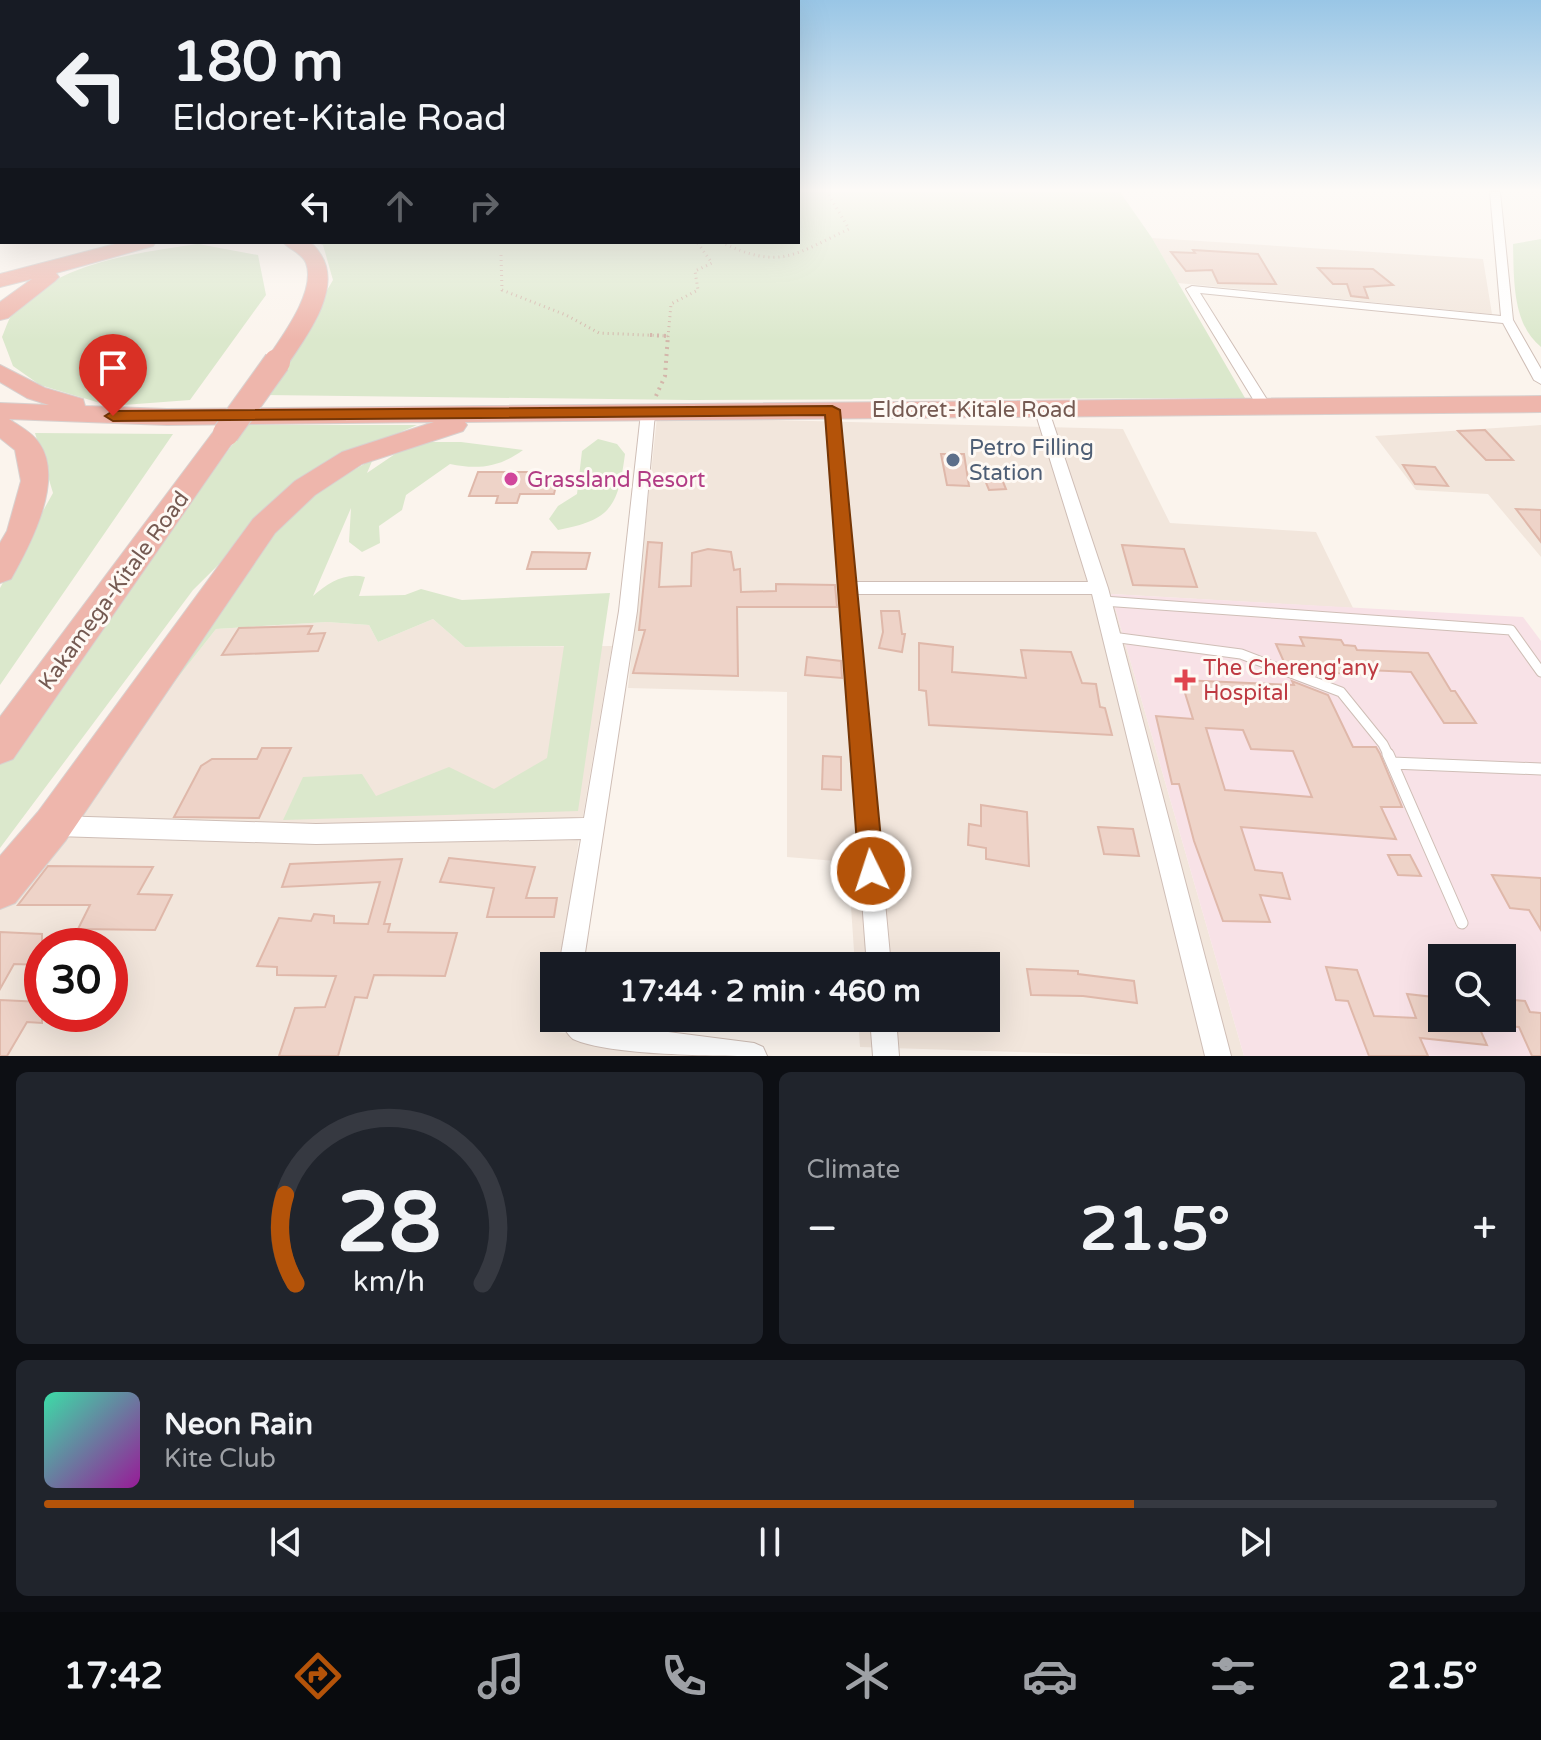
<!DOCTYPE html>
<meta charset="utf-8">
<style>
body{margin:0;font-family:"Varela Round",sans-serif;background:#20242c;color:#f1f3f6;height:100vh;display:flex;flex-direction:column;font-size:30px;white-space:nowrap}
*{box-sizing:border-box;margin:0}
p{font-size:26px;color:#9ea1a6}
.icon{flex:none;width:44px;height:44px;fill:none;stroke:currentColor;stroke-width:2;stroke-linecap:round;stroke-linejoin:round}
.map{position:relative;height:1056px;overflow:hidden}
.drawer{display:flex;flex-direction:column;gap:16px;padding:16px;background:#0d0f14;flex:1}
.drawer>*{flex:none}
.banner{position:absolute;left:0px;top:0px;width:800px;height:244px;box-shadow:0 8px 32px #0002;background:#171b24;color:#f1f3f6;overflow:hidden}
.fabs{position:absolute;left:1428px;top:944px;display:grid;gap:16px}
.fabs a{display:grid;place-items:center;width:88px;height:88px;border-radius:0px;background:#171b24;box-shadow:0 8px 32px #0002;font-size:40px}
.speed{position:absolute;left:24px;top:928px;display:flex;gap:16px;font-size:40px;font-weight:700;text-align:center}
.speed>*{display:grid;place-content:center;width:104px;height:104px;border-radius:50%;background:#171b24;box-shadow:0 8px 32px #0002;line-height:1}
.speed .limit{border:12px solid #d22;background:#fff;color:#111}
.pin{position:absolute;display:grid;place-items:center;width:68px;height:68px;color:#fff;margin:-82px -34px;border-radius:50% 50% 50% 0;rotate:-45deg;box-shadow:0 0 8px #0007}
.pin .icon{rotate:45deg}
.me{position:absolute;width:88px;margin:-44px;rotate:356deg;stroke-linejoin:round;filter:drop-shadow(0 0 6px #0008)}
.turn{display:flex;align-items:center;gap:28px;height:168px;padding:0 40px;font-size:36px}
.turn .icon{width:104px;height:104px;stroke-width:2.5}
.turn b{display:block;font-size:56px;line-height:68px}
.lanes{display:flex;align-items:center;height:76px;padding:0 40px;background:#0003;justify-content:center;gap:40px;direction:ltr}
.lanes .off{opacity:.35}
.big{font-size:60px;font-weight:800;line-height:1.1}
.drawer .card{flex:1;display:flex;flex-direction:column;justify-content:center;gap:12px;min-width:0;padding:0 28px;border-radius:12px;background:#20242c}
.drawer .dial{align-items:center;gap:0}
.dial svg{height:208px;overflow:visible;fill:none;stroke:#363941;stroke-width:7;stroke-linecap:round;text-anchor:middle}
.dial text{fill:#f1f3f6;stroke:none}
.song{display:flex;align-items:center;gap:24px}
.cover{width:96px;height:96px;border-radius:12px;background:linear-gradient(135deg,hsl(160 70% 55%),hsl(300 70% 35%))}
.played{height:8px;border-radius:4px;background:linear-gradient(90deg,#b45309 75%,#363941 75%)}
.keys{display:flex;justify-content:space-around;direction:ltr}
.heat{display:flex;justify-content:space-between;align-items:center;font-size:44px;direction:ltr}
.drawer .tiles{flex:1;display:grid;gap:16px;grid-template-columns:1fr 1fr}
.card:last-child{grid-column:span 2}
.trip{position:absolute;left:540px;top:952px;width:460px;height:80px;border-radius:0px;background:#171b24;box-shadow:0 8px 32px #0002;font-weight:800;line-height:80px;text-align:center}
.dock{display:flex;height:128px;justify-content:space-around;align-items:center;background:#090b0e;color:#9ea1a6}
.dock .icon{width:56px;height:56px}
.dock .on{color:#b45309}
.dock b{font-size:36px;color:#f1f3f6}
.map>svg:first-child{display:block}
.residential{fill:#f2e6dc;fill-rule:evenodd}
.medical{fill:#f8e2e7;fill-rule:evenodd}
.green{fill:#dbe8cc}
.building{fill:#eed3c8;stroke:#dfb8aa;stroke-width:2;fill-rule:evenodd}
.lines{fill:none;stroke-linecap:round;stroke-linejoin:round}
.lane-far1-casing{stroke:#cfbeb6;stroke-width:11}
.lane-casing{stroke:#cfbeb6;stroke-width:13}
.street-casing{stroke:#cfbeb6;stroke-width:2}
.highway-casing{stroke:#d8d1cf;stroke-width:2}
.path-far1{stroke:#d3b6aa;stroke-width:3;stroke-dasharray:1 4;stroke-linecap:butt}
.path{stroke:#d3b6aa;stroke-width:4;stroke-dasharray:2 5;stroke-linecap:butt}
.lane-far1{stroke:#fff;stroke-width:9}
.lane{stroke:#fff;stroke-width:11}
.street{fill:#fff;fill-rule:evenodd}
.highway{fill:#eeb6ac;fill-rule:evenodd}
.highway-bridge-casing{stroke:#d8d1cf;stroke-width:28;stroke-linecap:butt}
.highway-bridge{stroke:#eeb6ac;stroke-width:26}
.route{fill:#b45309;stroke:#753606;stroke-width:2}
.service-dot{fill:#5c6f8a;stroke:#fef9f4;stroke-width:3}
.hotel-dot{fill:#d1479c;stroke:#fef9f4;stroke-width:3}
.health-dot{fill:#e0444e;stroke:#fef9f4;stroke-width:3}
.labels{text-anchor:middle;stroke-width:6;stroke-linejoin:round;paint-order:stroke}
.street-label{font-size:22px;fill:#755a52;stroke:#fef9f4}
.service-label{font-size:22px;fill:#4e5e75;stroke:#fef9f4;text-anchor:start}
.hotel-label{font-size:22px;fill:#b23c85;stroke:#fef9f4;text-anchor:start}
.health-label{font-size:22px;fill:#be3a42;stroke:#fef9f4;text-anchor:start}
</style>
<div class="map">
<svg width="1541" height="1056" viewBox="0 0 1541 1056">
<rect width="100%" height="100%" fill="#fbf4ed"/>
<!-- residential -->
<path class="residential" d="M 1152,238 L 1483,259 L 1492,314 L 1178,283 Z
M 657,417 L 1123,429 L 1170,523 L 1316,532 L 1353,608 L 1111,594 L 1244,1056 L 1141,1056 L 860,1047 L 858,1018 L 986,1018 L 986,966 L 855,966 L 848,862 L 787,857 L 787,692 L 628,688 Z
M 1541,425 L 1541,557 L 1488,494 L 1416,490 L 1375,436 Z
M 433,619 L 465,647 L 612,646 L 578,845 L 563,966 L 554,966 L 555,1032 L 773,1056 L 0,1056 L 0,902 L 216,629 L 327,622 L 369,625 L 378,642 ZM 42,946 L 110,946 L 110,1014 L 42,1014 Z"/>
<!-- medical -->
<path class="medical" d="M 1111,594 L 1523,617 L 1541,641 L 1541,1056 L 1244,1056 ZM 1442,958 L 1502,958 L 1502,1018 L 1442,1018 Z"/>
<!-- green -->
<path class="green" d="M 798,192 L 1120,192 L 1152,238 L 1245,398 L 691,400 L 265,395 L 333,280 L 323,245 L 315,242 L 798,242 Z
M 1541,239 L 1541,347 C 1512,324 1514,278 1513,244 Z
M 198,244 L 258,255 L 266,295 L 190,400 L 110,406 L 40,385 L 13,366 L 2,337 C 6,328 9,316 16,309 C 61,262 137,253 198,244 Z
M 247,425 L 417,425 L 316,468 L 193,590 L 0,848 L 0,758 Z
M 35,433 L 173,434 L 0,685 L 0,588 L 53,493 Z
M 598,439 L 617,444 L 625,454 C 618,507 611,520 558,530 L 549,519 L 558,506 L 577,494 L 582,451 Z
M 421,442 L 461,442 L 523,450 C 500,467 478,470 450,464 L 406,495 L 402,510 L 379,526 L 380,543 L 362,552 L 349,542 L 351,508 L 313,596 C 328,583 345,572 365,577 L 359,596 L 405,595 L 421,589 L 462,600 L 610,593 L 578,811 L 283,820 L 303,777 L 362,774 L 376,796 L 449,767 L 494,789 L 547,758 L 564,646 L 465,647 L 433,619 L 378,642 L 369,625 L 327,622 L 216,629 L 157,704 L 266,543 L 309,496 L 373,459 L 367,473 L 395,454 Z"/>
<!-- building -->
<path class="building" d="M 1193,250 L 1258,254 L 1276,284 L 1218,283 L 1212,270 L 1186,271 L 1171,252 L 1195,253 Z
M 1318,268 L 1373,269 L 1393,285 L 1364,287 L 1368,298 L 1351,296 L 1347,284 L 1333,284 Z
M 1485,430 L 1513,460 L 1486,460 L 1458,431 Z
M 941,454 L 964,454 L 969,486 L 947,485 Z
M 1403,465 L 1435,467 L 1448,486 L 1415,484 Z
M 478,472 L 538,472 L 540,477 L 558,477 L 554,494 L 520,494 L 517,503 L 496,503 L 498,496 L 469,496 Z
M 999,472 L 1006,489 L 989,490 L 982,473 Z
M 1516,509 L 1541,510 L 1541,542 Z
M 648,542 L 662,543 L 659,587 L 691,586 L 692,553 L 708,549 L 731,552 L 734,570 L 740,569 L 741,592 L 776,591 L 776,584 L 835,585 L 837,607 L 737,607 L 738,676 L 633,673 L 645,630 L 639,630 Z
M 1122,545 L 1184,549 L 1197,587 L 1133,585 Z
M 532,552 L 590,553 L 586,569 L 527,569 Z
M 881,611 L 899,611 L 902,634 L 905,634 L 902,652 L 879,648 L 883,632 Z
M 312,626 L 308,634 L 325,633 L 318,651 L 222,655 L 239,628 Z
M 1300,637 L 1341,640 L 1344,645 L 1355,646 L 1357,650 L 1428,653 L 1451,691 L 1455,691 L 1476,723 L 1444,723 L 1411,672 L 1367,670 L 1370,675 L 1317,672 L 1319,676 L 1284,662 L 1276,644 L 1304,646 Z
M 919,643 L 953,647 L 952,672 L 1026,678 L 1021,650 L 1071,652 L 1082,683 L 1096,684 L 1100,707 L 1105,708 L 1112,735 L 929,725 L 926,691 L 919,690 Z
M 807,657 L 841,661 L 842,678 L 805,675 Z
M 1181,680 L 1294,685 L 1292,681 L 1328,695 L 1353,747 L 1376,747 L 1380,754 L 1402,807 L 1381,807 L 1396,839 L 1241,827 L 1255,870 L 1282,873 L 1290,899 L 1260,895 L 1270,922 L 1223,921 L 1194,841 L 1179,784 L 1172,784 L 1156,716 L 1193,719 ZM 1206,728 L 1243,730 L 1251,749 L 1293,751 L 1312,797 L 1225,790 Z
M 262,748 L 291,748 L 259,818 L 174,817 L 201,766 L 212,759 L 257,759 Z
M 823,756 L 841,757 L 841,790 L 822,789 Z
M 981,805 L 1027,812 L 1029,866 L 986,859 L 986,848 L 968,845 L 969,824 L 981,826 Z
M 1098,827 L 1133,829 L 1139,856 L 1104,854 Z
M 1388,855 L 1410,855 L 1421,876 L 1398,875 Z
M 449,858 L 535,867 L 526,898 L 557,898 L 554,917 L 487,917 L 494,888 L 440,882 Z
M 402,859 L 384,924 L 390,924 L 388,932 L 457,933 L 445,976 L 374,975 L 367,998 L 355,997 L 338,1056 L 279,1056 L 295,1008 L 325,1007 L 336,976 L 277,975 L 277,967 L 257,966 L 279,918 L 311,921 L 314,914 L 334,916 L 334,923 L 368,924 L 380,882 L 282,887 L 290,864 Z
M 48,866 L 153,867 L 138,894 L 172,895 L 155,930 L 78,929 L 90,905 L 18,905 Z
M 1492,875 L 1541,878 L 1541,930 L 1529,910 L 1510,908 Z
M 0,932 L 42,934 L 42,965 L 14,964 L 0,989 Z
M 1326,967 L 1357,970 L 1374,1016 L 1416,1018 L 1407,994 L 1442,998 L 1442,1018 L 1475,1018 L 1487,1045 L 1420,1038 L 1428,1056 L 1369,1056 L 1348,1001 L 1336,1000 Z
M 1027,969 L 1078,971 L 1078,974 L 1134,981 L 1137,1003 L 1083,996 L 1031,995 Z
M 1502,999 L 1525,1001 L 1530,1012 L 1541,1013 L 1541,1056 L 1532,1056 L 1519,1027 L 1502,1026 Z
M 0,1000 L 42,1002 L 42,1023 L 27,1022 L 7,1056 L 0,1056 Z"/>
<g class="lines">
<defs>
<path id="lane-far1" d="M 1103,601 L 1511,630 L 1541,672
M 1112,637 L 1241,654 L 1341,692 L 1383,744 L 1389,756"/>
<path id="lane" d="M 1388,754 L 1462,923
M 1392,763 L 1541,769"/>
<path id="street" d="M 1490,192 L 1500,192 L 1513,320 L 1541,369 L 1541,384 L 1534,380 L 1503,323 L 1200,293 L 1271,406 L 1269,409 L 1259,409 L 1186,289 L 1192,286 L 1501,316 Z
M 1041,404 L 1048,408 L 1108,588 L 1231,1056 L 1205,1056 L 1092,594 L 856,594 L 891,966 L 867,966 L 825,410 L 832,406 L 839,410 L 855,582 L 1088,582 L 1034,408 Z
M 648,409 L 655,413 L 637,611 L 583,966 L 559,966 L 581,839 L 316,844 L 56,836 L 48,833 L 45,826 L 48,819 L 56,816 L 316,824 L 584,818 L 619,611 L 641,413 Z
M 559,1018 L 588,1018 L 598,1023 L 754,1043 L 763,1047 L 767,1056 C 721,1056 610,1056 573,1039 C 567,1034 562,1025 559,1018 Z
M 870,1018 L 896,1018 L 899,1056 L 873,1056 Z"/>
<path id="highway" d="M 123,242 L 156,242 L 153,246 L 56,273 L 59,277 L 55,281 L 8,318 L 0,320 L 0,302 L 32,279 L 0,287 L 0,274 Z
M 283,242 C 290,242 301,240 308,242 C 314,244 318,250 321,255 C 343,290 305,338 286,367 L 268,367 L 265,362 C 280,339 317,292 306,263 C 302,253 290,250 283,242 Z
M 0,365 L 45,388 L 83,399 L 85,406 L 167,409 L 1541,396 L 1541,412 L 465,422 L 467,425 L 463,431 L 362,464 L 315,495 L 275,533 L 66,840 L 15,903 L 0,909 L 0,856 L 38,812 L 253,519 L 295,481 L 342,452 L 434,422 L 167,425 L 9,419 C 19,426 33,433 39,443 C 65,480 30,545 11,579 L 0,583 L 0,543 L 7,531 L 21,481 L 15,450 L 0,438 L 0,403 L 49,405 L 27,398 L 0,382 Z
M 226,425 L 235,427 L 239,433 L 235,439 L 13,759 L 0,764 L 0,717 L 217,427 Z"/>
</defs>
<!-- lane-far1 casing -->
<use href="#lane-far1" class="lane-far1-casing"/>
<!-- lane casing -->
<use href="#lane" class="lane-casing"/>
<!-- street casing -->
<use href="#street" class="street-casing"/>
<!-- highway casing -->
<use href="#highway" class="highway-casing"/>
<!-- path-far1 -->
<path class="path-far1" d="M 721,242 C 780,271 795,254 849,229 L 827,192
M 501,255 L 502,290 L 566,315 L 599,333 L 668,336
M 668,337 L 671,304 L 698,290 L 695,271 L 712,263 L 697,242"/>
<!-- path -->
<path class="path" d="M 650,335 L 668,336
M 656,396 L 665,376 L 668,335"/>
<!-- lane-far1 -->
<use href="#lane-far1" class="lane-far1"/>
<!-- lane -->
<use href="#lane" class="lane"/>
<!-- street -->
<use href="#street" class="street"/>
<!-- highway -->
<use href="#highway" class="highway"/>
<defs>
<path id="highway-bridge" d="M 226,433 L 277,362"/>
</defs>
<!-- highway-bridge casing -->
<use href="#highway-bridge" class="highway-bridge-casing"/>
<!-- highway-bridge -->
<use href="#highway-bridge" class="highway-bridge"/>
</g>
<!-- sky -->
<linearGradient id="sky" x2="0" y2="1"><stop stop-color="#99c6e6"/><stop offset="0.56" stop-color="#fdfaf7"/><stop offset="1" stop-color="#fdfaf7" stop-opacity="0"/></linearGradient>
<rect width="1541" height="340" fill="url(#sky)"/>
<!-- route -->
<path class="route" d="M 832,406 L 840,410 L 884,871 L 880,880 L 871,884 L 862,880 L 859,871 L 825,415 L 113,421 L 105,416 L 113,411 Z"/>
<!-- markers -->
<circle class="service-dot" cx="953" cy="460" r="8"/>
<circle class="hotel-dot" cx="511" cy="479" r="8"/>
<path class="health-dot" d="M1181 668h8v8h8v8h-8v8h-8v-8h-8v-8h8z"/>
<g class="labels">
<!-- street labels -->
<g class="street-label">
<text x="974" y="417">Eldoret-Kitale Road</text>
<text transform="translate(113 590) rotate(-54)" y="8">Kakamega-Kitale Road</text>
</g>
<!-- service labels -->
<g class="service-label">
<text x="969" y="455">Petro Filling<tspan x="969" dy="25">Station</tspan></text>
</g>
<!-- hotel labels -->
<g class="hotel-label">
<text x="527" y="487">Grassland Resort</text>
</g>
<!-- health labels -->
<g class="health-label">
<text x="1203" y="675">The Chereng'any<tspan x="1203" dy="25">Hospital</tspan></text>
</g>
</g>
</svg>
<div class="fabs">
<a><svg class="icon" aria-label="search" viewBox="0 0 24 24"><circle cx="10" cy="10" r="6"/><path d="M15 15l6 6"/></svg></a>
</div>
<div class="speed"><div class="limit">30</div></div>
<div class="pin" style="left:113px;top:416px;background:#d93025"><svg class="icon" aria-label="arrive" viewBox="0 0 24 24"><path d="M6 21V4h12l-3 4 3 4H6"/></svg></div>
<svg class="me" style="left:871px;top:871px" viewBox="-20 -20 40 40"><circle r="17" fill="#b45309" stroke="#fff" stroke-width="3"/><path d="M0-11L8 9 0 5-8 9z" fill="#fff"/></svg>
<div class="trip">17:44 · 2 min · 460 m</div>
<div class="banner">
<div class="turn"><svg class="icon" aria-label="left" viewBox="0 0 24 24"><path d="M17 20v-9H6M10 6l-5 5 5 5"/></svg><div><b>180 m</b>Eldoret-Kitale Road</div></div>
<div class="lanes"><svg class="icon" aria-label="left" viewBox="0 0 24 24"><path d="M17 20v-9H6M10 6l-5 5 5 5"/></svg><svg class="icon off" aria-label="ahead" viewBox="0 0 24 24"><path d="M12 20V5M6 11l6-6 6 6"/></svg><svg class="icon off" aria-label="right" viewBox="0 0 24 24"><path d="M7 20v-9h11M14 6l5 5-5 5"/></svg></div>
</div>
</div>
<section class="drawer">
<div class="tiles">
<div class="card dial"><svg viewBox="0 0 100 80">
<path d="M14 69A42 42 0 1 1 86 69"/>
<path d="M14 69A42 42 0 0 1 10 35" stroke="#b45309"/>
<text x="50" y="56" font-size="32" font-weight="700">28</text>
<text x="50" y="72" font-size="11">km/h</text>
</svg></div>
<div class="card"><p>Climate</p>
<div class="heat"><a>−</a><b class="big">21.5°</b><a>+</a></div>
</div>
<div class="card">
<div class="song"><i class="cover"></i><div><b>Neon Rain</b><p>Kite Club</p></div></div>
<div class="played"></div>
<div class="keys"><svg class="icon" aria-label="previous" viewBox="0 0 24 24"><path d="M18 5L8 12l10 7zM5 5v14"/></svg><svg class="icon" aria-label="pause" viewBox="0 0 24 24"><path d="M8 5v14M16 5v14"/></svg><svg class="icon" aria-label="next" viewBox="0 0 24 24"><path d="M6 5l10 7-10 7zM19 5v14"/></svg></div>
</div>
</div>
</section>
<nav class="dock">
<b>17:42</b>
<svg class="icon on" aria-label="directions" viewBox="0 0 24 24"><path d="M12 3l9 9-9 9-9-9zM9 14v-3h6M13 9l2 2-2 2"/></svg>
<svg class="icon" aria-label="music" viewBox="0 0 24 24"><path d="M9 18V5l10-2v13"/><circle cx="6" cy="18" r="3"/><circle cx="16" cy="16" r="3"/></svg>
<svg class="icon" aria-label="phone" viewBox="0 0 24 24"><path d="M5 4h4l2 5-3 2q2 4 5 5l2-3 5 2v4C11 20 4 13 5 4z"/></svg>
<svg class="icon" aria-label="climate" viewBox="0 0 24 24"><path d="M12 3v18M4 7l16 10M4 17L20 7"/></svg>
<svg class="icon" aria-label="car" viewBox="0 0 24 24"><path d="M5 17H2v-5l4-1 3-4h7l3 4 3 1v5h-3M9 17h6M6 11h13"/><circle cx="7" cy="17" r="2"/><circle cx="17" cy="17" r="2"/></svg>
<svg class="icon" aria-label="filters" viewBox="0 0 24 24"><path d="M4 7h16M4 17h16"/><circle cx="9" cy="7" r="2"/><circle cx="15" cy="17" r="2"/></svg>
<b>21.5°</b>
</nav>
